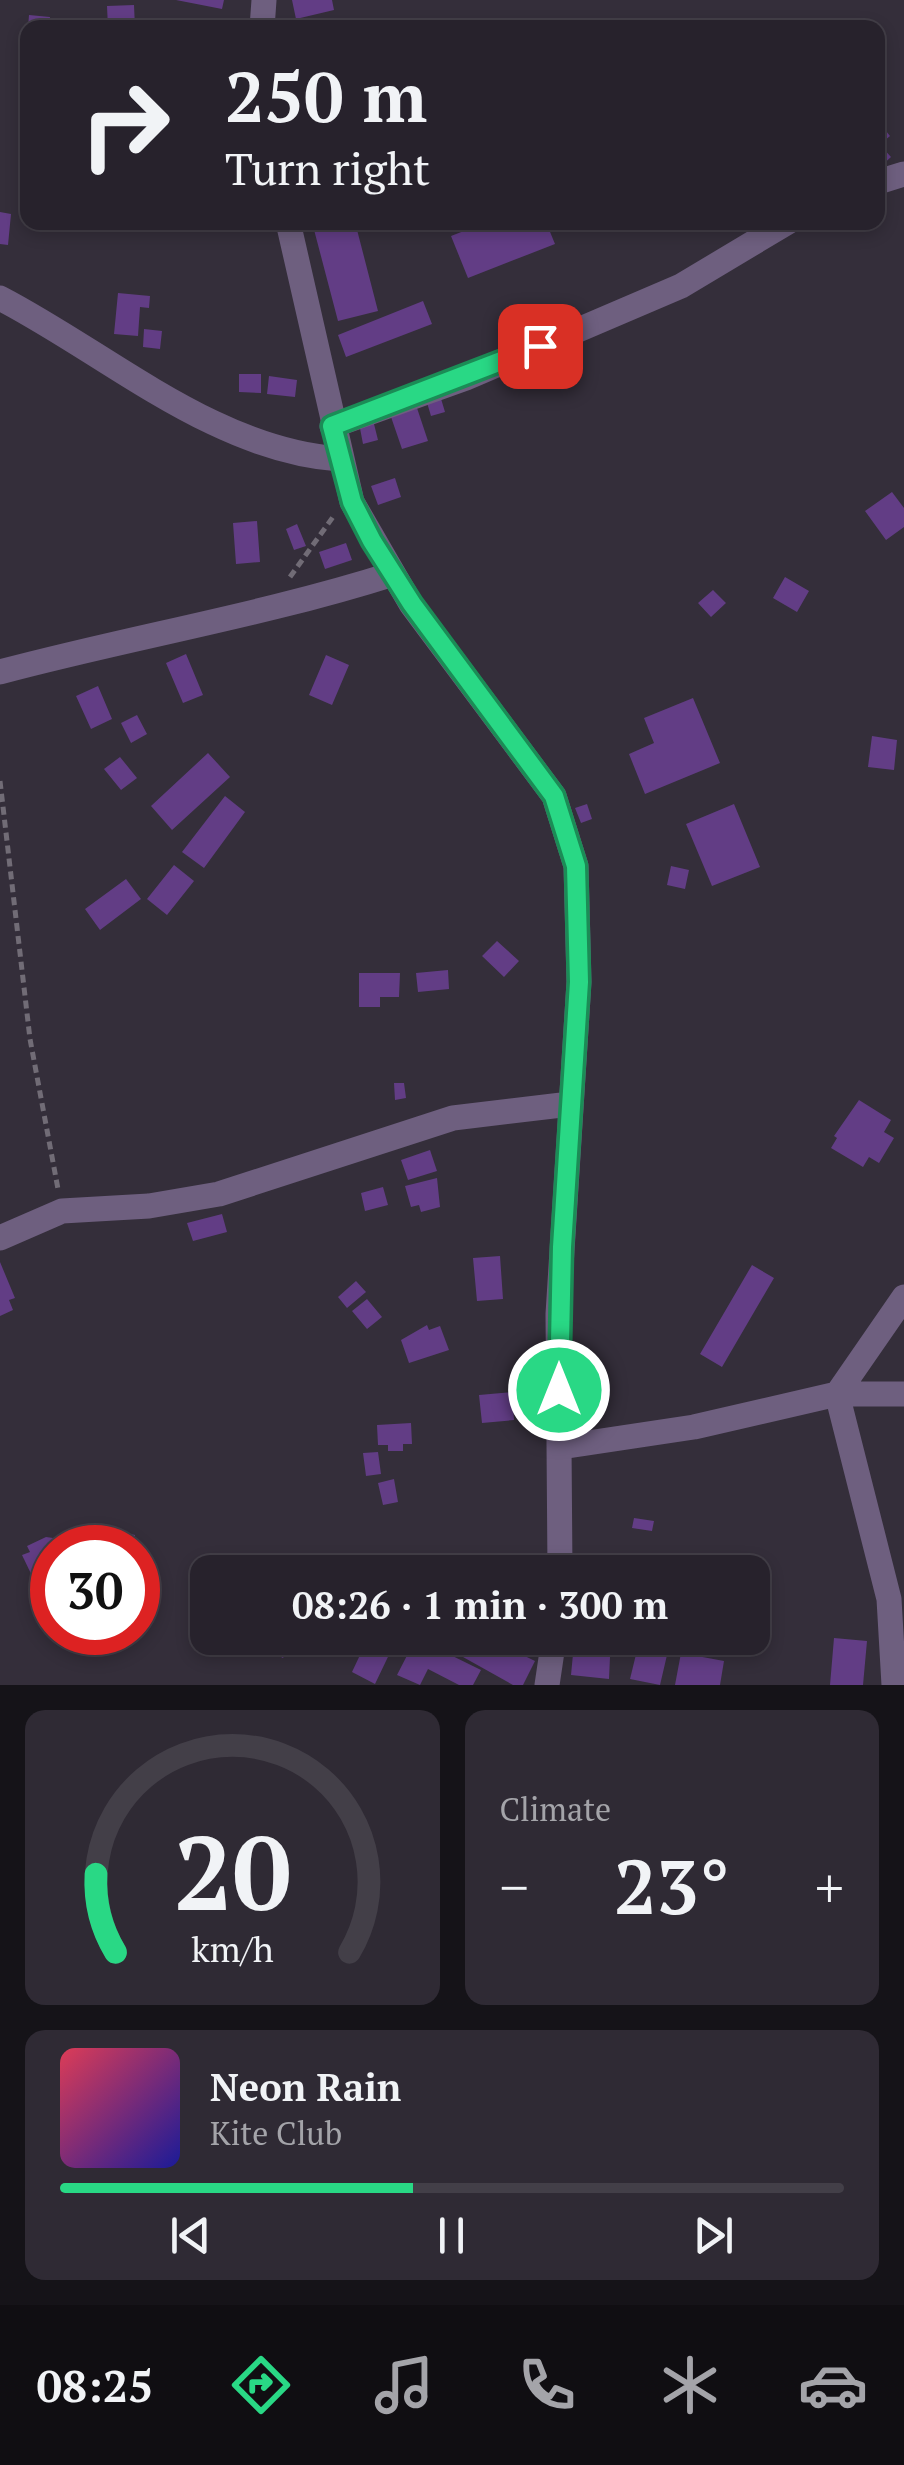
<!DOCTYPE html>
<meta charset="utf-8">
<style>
body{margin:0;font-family:"PT Serif",serif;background:#2f2a34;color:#f1f3f6;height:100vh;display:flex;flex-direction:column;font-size:38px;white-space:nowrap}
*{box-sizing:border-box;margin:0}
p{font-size:32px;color:#a4a4a9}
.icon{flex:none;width:55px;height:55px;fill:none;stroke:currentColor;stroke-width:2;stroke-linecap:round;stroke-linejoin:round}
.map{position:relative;height:1685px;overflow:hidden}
.sheet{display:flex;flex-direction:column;gap:25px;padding:25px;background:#151318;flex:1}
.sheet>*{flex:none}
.top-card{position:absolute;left:20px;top:20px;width:865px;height:210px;border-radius:20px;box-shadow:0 5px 15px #0003,0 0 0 2px #433f48;background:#27222c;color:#f1f3f6;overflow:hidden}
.speed{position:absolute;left:30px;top:1525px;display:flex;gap:20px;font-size:50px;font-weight:700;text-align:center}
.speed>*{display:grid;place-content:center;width:130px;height:130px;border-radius:50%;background:#27222c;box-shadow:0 5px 15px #0003,0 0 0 2px #433f48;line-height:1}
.speed .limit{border:15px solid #d22;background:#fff;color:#111}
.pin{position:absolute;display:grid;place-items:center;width:85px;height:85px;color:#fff;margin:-42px;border-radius:20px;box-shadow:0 5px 15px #0006}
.me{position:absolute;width:110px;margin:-55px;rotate:0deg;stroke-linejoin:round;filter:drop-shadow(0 0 8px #0008)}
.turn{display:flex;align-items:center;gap:35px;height:210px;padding:0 40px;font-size:45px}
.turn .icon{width:130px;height:130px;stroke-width:2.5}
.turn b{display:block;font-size:70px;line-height:85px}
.big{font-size:75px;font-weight:600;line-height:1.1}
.sheet .card{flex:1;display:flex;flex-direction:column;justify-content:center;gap:15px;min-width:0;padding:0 35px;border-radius:20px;background:#2f2a34}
.sheet .dial{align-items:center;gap:0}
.dial svg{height:260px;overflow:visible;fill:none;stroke:#433f48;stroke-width:7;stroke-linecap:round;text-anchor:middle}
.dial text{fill:#f1f3f6;stroke:none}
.song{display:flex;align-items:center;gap:30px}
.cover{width:120px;height:120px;border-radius:15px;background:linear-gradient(135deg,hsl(350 70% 55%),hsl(240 70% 35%))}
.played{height:10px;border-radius:5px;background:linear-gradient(90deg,#29d885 45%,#433f48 45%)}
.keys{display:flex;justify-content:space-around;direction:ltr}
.heat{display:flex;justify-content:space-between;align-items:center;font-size:55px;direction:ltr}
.sheet .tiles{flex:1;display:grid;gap:25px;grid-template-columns:1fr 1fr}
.card:last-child{grid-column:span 2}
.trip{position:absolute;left:190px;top:1555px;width:580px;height:100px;border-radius:20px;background:#27222c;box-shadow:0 5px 15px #0003,0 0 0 2px #433f48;font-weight:600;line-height:100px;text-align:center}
.tabs{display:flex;height:160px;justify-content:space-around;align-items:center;background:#100e12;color:#a4a4a9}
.tabs .icon{width:70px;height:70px}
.tabs .current{color:#29d885}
.tabs b{font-size:45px;color:#f1f3f6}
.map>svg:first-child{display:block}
.building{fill:#623d85}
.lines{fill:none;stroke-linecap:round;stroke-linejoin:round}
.path{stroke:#716c76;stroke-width:5;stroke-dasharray:8 5;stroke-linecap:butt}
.minor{stroke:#6e5f7f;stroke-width:25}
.route-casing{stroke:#1b8c56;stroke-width:25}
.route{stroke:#29d885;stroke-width:18}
</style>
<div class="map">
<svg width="904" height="1685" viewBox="0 0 904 1685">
<rect width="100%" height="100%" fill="#342e3a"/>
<!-- building -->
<path class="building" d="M 176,0 L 224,0 L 222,9 Z
M 292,0 L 332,0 L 334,10 L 296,19 Z
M 134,5 L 135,28 L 108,28 L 107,6 Z
M 29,15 L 50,17 L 49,28 L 28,28 Z
M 878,121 L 890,136 L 878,146 Z
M 882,147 L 891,157 L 879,168 L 878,151 Z
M 0,212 L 11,214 L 8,245 L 0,244 Z
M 312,222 L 355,222 L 378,311 L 338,321 Z
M 487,222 L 546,222 L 555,244 L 468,278 L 451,236 Z
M 118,293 L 150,296 L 149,308 L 140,307 L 138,336 L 114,334 Z
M 423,301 L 432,324 L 346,357 L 338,335 Z
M 144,329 L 162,331 L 160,349 L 143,347 Z
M 239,374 L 261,374 L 261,393 L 239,392 Z
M 269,376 L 297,380 L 295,397 L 267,394 Z
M 439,392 L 445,412 L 431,416 L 425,396 Z
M 416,405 L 428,441 L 402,449 L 390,414 Z
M 373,420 L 378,440 L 363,444 L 359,423 Z
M 395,478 L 401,497 L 378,505 L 371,486 Z
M 892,492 L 904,508 L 904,527 L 886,540 L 865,511 Z
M 257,521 L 260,562 L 236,564 L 233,523 Z
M 297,524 L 306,546 L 294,550 L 286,529 Z
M 346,543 L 352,560 L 325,569 L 319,552 Z
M 785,577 L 809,591 L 797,612 L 773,598 Z
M 713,590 L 726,603 L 711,617 L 698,603 Z
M 186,654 L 203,695 L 183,703 L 166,663 Z
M 326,655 L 349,665 L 332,705 L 309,695 Z
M 98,686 L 112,719 L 91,729 L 76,696 Z
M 693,698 L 720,763 L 645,794 L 629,754 L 654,743 L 644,718 Z
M 137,715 L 147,734 L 131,743 L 121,723 Z
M 872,736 L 897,740 L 894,770 L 868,767 Z
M 208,753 L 230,777 L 172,830 L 151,806 Z
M 120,757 L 137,778 L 121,790 L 104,769 Z
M 225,796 L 245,812 L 204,868 L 182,852 Z
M 587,804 L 592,819 L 581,823 L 575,808 Z
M 734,804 L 760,867 L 712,886 L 686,824 Z
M 174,865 L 194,881 L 167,915 L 147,899 Z
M 671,866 L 689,870 L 685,889 L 667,885 Z
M 126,879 L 141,899 L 100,930 L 85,909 Z
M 497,941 L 519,961 L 504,977 L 482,956 Z
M 448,970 L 449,989 L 418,992 L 416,973 Z
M 359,973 L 400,973 L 399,997 L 380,997 L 380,1007 L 359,1007 Z
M 394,1083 L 404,1083 L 406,1098 L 395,1100 Z
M 859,1100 L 891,1120 L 884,1132 L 894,1138 L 879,1163 L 869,1157 L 863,1167 L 831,1148 L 837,1138 L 834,1136 Z
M 430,1150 L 437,1171 L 408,1180 L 401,1160 Z
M 437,1178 L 440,1207 L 421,1212 L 419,1205 L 411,1207 L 405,1186 Z
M 383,1187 L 388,1205 L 365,1211 L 361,1193 Z
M 222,1214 L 227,1232 L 193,1241 L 187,1223 Z
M 500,1256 L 503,1299 L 477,1301 L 473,1258 Z
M 0,1262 L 15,1298 L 9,1300 L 13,1310 L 0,1316 Z
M 752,1265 L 774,1278 L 722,1367 L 700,1354 Z
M 356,1281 L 366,1292 L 347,1308 L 338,1297 Z
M 367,1299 L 382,1317 L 367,1329 L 352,1311 Z
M 427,1325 L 429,1330 L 440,1326 L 449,1350 L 409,1363 L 401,1340 Z
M 512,1392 L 514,1420 L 482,1423 L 479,1395 Z
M 411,1423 L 412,1444 L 403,1444 L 403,1451 L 388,1451 L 388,1445 L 378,1445 L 377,1425 Z
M 378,1452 L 381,1474 L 366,1476 L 363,1453 Z
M 394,1479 L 398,1502 L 383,1505 L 378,1483 Z
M 634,1518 L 654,1521 L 652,1531 L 632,1528 Z
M 118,1531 L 135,1535 L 132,1548 L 114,1548 Z
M 46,1537 L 53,1538 L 57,1548 L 52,1548 L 52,1574 L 35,1582 L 22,1555 L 30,1552 L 27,1546 Z
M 279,1638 L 304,1638 L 307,1646 L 282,1658 L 274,1640 Z
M 368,1638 L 397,1638 L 375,1684 L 352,1672 Z
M 416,1638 L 481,1670 L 473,1685 L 459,1685 L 428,1669 L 420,1685 L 397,1675 Z
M 429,1638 L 488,1638 L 535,1661 L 523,1685 L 513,1685 Z
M 575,1638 L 612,1638 L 610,1649 L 575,1643 Z
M 640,1638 L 671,1638 L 660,1685 L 630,1679 Z
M 834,1638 L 867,1641 L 863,1685 L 830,1685 Z
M 681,1653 L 724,1661 L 720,1685 L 675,1685 Z
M 573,1654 L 610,1657 L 609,1679 L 571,1675 Z"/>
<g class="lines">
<!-- path -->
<path class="path" d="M 290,577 L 333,517
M 0,781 L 30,1039 L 58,1189"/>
<!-- minor -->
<path class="minor" d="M 262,28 L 264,0
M 878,182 L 904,174
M 288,222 L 352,502 L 411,604 L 554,796 L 576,866 L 579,982 L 558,1314 L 560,1572
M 0,298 C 108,354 214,450 339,459
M 332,426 L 466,378 L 681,286 L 788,222
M 0,672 C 131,637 264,615 393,574
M 0,1238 L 62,1211 L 149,1206 L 219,1194 L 453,1118 L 570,1104
M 561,1447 L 694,1427 L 837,1394 L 904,1394
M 547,1685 L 554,1638
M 894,1685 L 889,1599 L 837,1394 L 904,1297"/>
</g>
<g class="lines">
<defs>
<path id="route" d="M 540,346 L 332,426 L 352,502 L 372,541 L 412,604 L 554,796 L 576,866 L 579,982 L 562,1247 L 559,1390"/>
</defs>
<!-- route casing -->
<use href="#route" class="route-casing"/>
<!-- route -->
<use href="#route" class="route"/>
</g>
</svg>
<div class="speed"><div class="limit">30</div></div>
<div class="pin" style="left:540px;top:346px;background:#d93025"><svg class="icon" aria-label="arrive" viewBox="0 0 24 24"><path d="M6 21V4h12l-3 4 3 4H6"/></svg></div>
<svg class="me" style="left:559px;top:1390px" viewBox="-20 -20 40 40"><circle r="17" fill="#29d885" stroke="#fff" stroke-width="3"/><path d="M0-11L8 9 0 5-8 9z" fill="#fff"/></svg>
<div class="trip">08:26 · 1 min · 300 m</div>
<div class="top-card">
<div class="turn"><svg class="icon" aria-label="right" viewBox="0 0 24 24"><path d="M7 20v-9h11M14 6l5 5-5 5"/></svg><div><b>250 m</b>Turn right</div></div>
</div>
</div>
<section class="sheet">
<div class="tiles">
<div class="card dial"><svg viewBox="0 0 100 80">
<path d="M14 69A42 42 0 1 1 86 69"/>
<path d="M14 69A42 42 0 0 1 8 45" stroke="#29d885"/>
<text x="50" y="56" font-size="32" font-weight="700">20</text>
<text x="50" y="72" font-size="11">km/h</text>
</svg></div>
<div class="card"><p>Climate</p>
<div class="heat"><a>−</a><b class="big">23°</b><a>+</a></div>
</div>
<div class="card">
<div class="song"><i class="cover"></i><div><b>Neon Rain</b><p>Kite Club</p></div></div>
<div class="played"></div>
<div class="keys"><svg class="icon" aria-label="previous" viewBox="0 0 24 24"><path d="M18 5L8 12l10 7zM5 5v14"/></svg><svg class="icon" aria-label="pause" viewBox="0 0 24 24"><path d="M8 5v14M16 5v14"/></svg><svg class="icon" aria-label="next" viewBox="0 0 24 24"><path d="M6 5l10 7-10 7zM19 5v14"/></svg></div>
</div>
</div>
</section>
<nav class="tabs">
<b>08:25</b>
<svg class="icon current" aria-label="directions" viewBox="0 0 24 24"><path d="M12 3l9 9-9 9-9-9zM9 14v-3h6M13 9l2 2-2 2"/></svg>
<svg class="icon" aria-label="music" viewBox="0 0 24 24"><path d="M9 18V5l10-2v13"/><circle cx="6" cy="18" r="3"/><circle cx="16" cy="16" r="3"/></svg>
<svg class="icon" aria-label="phone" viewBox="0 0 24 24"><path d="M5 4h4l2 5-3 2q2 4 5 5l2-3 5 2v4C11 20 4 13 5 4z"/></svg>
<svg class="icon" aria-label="climate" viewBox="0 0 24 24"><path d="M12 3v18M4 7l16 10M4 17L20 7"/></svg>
<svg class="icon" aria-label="car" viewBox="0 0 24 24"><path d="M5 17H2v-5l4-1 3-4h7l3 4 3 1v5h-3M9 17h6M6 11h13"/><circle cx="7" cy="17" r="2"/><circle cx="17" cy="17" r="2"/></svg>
</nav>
